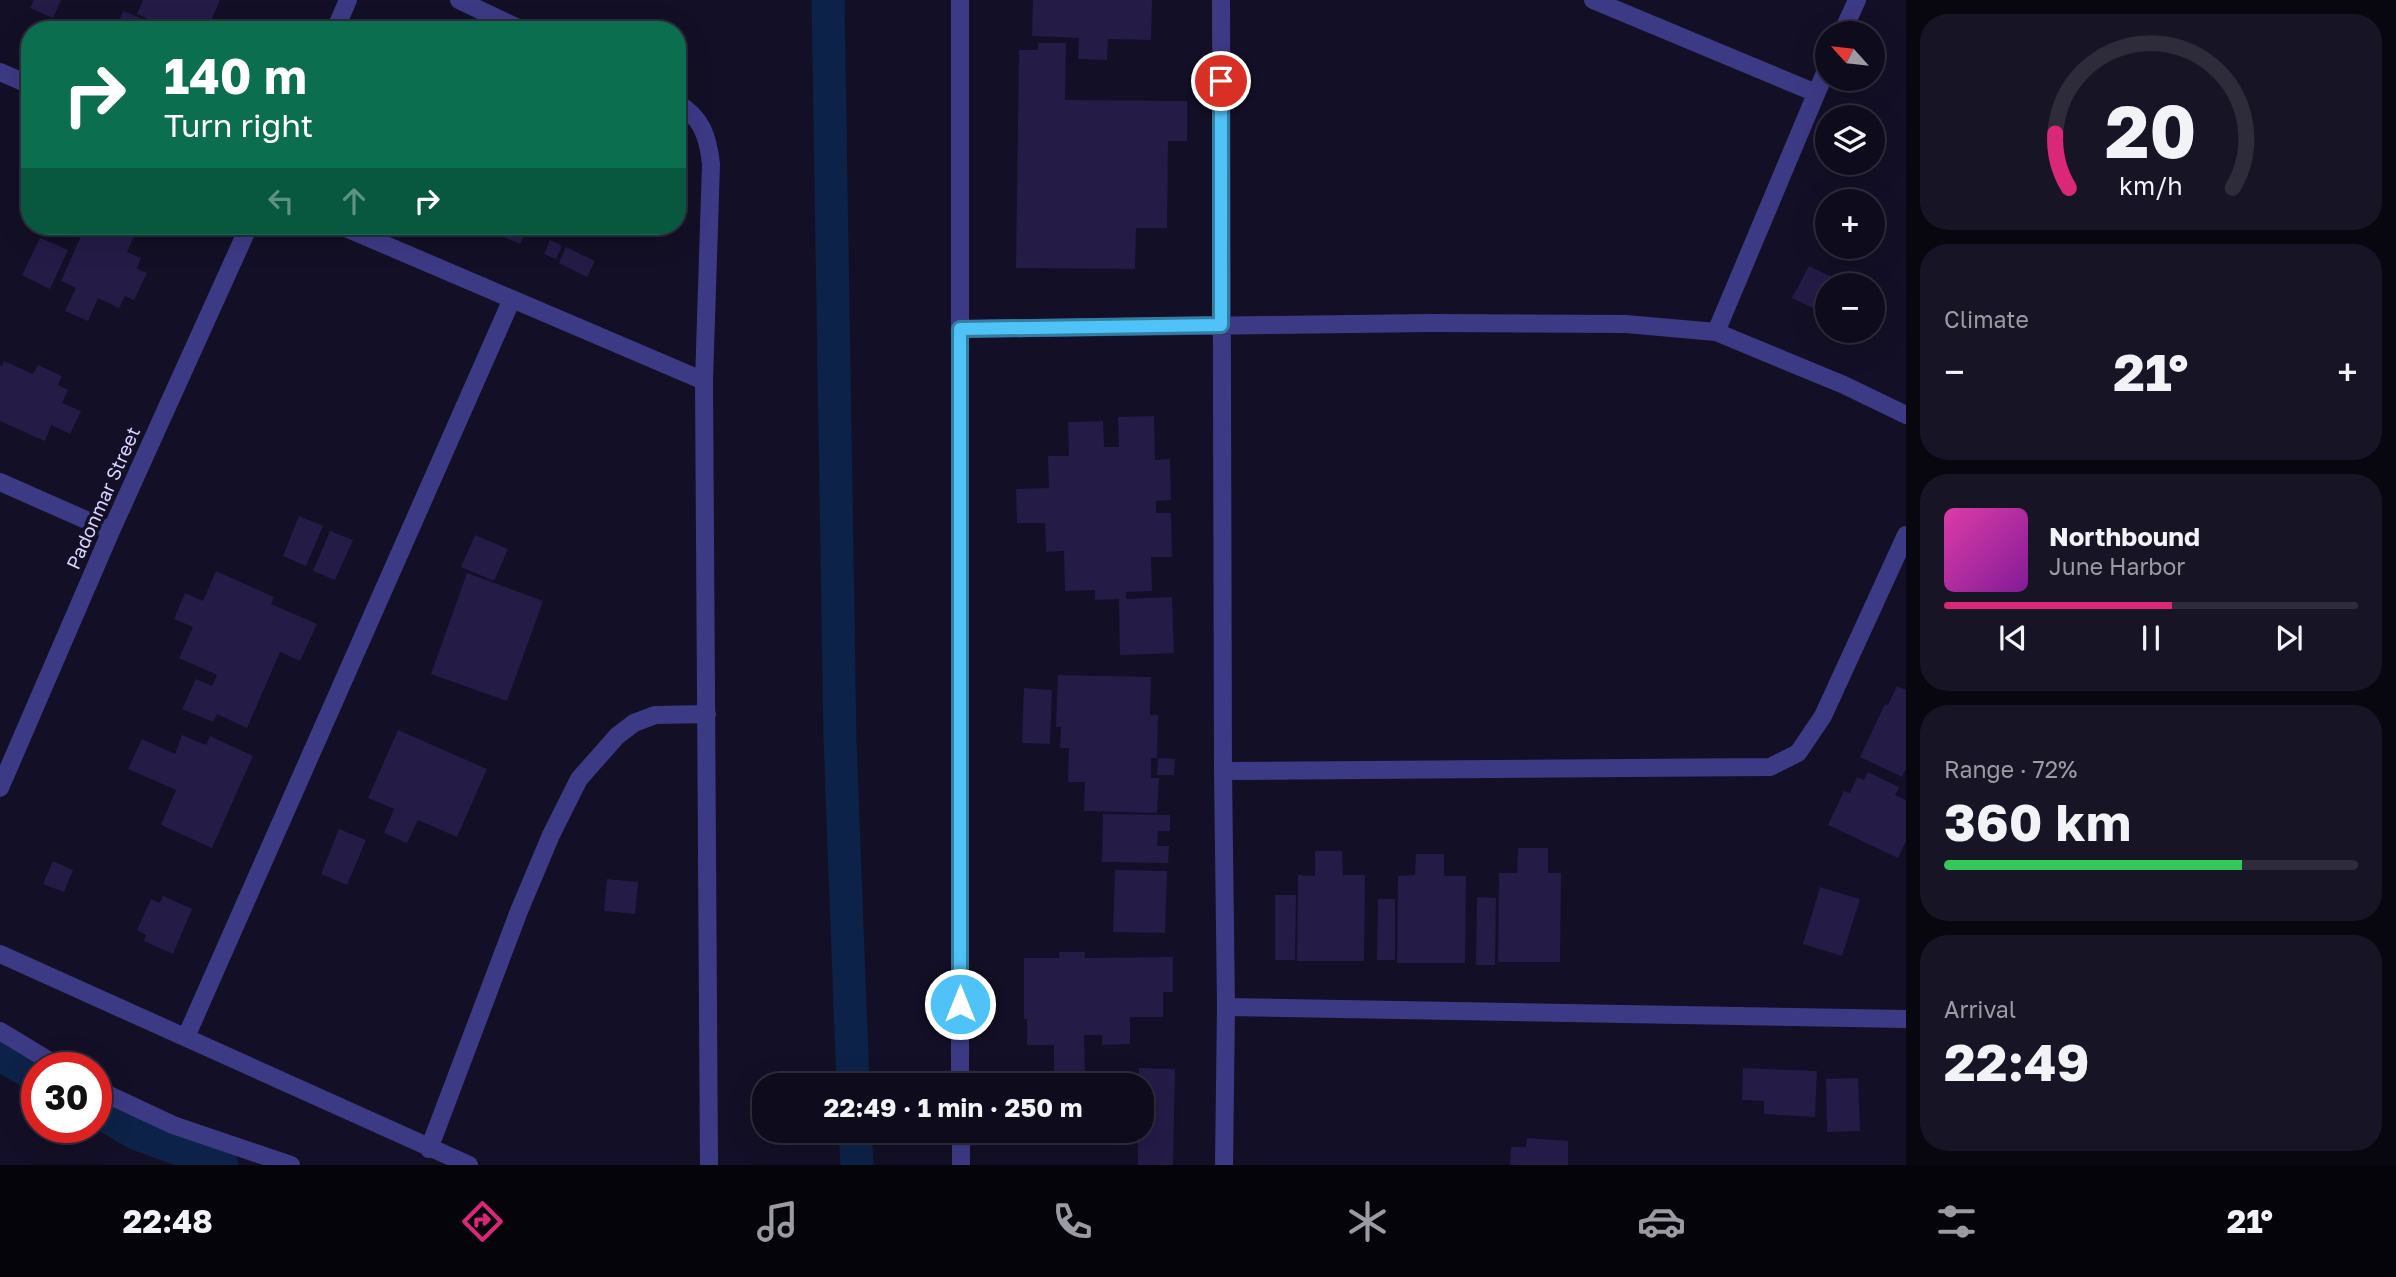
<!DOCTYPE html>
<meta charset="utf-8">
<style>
body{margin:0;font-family:"Golos Text",sans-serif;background:#171425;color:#f1f3f6;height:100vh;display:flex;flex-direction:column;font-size:26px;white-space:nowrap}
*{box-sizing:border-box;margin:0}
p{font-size:23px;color:#9b9ba3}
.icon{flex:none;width:38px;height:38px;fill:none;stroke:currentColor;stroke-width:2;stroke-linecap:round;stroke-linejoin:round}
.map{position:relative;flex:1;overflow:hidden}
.details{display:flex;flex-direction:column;gap:14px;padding:14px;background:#08060f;width:490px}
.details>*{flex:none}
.hud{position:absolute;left:21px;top:21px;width:665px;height:214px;border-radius:28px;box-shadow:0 7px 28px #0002,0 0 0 2px #2e2b3b;background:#0b6e4f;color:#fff;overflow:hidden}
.needle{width:46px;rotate:297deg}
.buttons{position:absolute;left:1815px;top:21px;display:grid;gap:14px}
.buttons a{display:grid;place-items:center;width:70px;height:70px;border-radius:50%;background:#0e0b1c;box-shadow:0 7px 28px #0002,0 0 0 2px #2e2b3b;font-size:35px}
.speed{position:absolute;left:21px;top:1052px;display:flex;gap:14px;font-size:35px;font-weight:700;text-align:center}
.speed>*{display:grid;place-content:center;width:91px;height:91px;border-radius:50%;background:#0e0b1c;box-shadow:0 7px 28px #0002,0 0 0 2px #2e2b3b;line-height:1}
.speed .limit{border:10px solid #d22;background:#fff;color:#111}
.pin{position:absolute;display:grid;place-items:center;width:60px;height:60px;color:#fff;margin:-30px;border:4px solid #fff;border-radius:50%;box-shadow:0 2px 7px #0007}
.me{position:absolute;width:77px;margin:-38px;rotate:0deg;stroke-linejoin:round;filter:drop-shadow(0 0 5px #0008)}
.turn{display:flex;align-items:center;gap:24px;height:147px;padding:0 28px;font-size:32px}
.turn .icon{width:91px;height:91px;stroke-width:2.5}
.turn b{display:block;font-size:49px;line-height:60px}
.lanes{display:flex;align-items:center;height:66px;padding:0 28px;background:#0003;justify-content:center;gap:35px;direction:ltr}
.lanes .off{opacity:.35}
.big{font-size:52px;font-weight:700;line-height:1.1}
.details .tile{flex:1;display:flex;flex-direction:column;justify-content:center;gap:10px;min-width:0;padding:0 24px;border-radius:28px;background:#171425}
.details .dial{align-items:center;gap:0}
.dial svg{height:182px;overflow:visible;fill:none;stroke:#2e2b3b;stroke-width:7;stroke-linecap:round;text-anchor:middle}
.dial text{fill:#f1f3f6;stroke:none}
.song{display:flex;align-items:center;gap:21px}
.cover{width:84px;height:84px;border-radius:10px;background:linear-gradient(135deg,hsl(320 70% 55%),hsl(290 70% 35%))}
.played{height:7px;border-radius:4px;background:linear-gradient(90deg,#db2777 55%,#2e2b3b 55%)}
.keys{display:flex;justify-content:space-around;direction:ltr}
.heat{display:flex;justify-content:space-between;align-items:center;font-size:38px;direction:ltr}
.charge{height:10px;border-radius:5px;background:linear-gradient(90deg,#34c759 72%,#2e2b3b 0)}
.trip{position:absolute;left:752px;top:1073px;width:402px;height:70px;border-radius:28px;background:#0e0b1c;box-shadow:0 7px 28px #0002,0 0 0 2px #2e2b3b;font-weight:700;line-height:70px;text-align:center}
.menu{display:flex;height:112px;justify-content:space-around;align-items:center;background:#06040b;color:#9b9ba3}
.menu .icon{width:49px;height:49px}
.menu .on{color:#db2777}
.menu b{font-size:32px;color:#f1f3f6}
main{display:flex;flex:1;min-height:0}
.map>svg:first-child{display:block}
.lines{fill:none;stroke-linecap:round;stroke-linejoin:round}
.canal{stroke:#0c2248;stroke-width:33}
.building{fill:#241b47}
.minor{stroke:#3d3a85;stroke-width:18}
.route-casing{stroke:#337fa1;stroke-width:18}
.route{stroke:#4fc3f7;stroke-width:12}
.labels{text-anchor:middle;stroke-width:7;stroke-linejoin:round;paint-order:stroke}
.street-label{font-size:19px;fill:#d9d4ff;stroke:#130f26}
</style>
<main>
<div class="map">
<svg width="1906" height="1165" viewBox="0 0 1906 1165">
<rect width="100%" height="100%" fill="#130f26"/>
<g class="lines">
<!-- canal -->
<path class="canal" d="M 828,0 L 840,740 L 853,1085
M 0,1055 L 37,1076
M 96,1110 L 137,1134 L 222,1165
M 855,1130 L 857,1165"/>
</g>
<!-- building -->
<path class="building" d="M 34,0 L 61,0 L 53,18 L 30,8 Z
M 143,0 L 220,0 L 210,23 L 201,19 L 196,30 L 172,30 L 137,14 Z
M 1033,0 L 1152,0 L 1151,40 L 1108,39 L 1107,60 L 1078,59 L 1079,38 L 1032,36 Z
M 123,11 L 148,21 L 144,30 L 115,30 Z
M 1038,43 L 1066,43 L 1065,100 L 1187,101 L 1187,141 L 1168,141 L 1167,228 L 1136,228 L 1135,269 L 1016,268 L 1019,50 L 1038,50 Z
M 102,226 L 130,226 L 137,229 L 127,252 L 141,258 L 137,269 L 147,273 L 134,300 L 125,296 L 119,308 L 98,298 L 88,321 L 65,311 L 76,288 L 61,281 L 85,227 L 99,233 Z
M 493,226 L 528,226 L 520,244 L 490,231 Z
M 40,238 L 68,250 L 50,289 L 22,275 Z
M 550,240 L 562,246 L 556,259 L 544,254 Z
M 566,247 L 595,261 L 587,277 L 559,263 Z
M 1809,266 L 1849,285 L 1827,285 L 1827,315 L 1792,298 Z
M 4,361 L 33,374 L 38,365 L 62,376 L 58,385 L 68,390 L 62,403 L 81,411 L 70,434 L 51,425 L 45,441 L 0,421 L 0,365 L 2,366 Z
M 1154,416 L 1155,460 L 1170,459 L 1171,500 L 1156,501 L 1156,513 L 1171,513 L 1172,557 L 1151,557 L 1152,591 L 1126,592 L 1126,599 L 1172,597 L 1174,653 L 1120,655 L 1119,599 L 1095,600 L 1095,590 L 1065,591 L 1064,551 L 1046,552 L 1045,523 L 1017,523 L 1016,489 L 1049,488 L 1048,456 L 1069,456 L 1068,422 L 1103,421 L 1104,447 L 1119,447 L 1118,417 Z
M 299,516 L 323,526 L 306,566 L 283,556 Z
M 330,531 L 353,540 L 335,580 L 313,571 Z
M 475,535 L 508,549 L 494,581 L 461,567 Z
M 216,571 L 274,597 L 271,604 L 317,624 L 300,661 L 280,652 L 247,728 L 217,714 L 213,722 L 182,709 L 196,679 L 212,686 L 217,675 L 179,658 L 193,627 L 174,619 L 185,593 L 203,601 Z
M 467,573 L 543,601 L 507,701 L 431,674 Z
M 1058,675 L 1151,677 L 1150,715 L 1158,715 L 1157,758 L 1151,758 L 1151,778 L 1159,778 L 1157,813 L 1084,811 L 1085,782 L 1068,782 L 1069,748 L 1060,748 L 1061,727 L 1056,727 Z
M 1897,686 L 1906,690 L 1906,769 L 1902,777 L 1860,757 L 1885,704 L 1888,705 Z
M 1024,688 L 1052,690 L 1050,744 L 1022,743 Z
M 398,730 L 487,769 L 457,837 L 418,820 L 407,843 L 384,833 L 394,809 L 368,798 Z
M 182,735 L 206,745 L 210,736 L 253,756 L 212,848 L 161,825 L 176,790 L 128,769 L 142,739 L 175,754 Z
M 1158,758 L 1175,759 L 1174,775 L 1157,775 Z
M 1868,772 L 1899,787 L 1895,795 L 1906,800 L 1906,841 L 1898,858 L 1828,825 L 1844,791 L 1850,793 L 1857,777 L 1864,780 Z
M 1103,814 L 1170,815 L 1170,831 L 1158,831 L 1157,846 L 1169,846 L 1168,863 L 1102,862 Z
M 339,829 L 366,840 L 347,885 L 321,874 Z
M 1518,848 L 1548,848 L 1548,873 L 1561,873 L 1560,962 L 1498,962 L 1499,873 L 1517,873 Z
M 1315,851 L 1342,851 L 1343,875 L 1365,875 L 1364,961 L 1297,961 L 1298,875 L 1315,876 Z
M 1416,854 L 1444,854 L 1444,876 L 1466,876 L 1465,963 L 1397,963 L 1398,876 L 1415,875 Z
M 53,861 L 73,870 L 64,892 L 43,884 Z
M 1115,870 L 1167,871 L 1165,933 L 1113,932 Z
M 607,879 L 638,882 L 635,914 L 604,911 Z
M 1820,887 L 1860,899 L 1842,956 L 1803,944 Z
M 1275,895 L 1296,895 L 1295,960 L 1275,960 Z
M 163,896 L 192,909 L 173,954 L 144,941 L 146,935 L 137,930 L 151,899 L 160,903 Z
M 1477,897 L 1496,898 L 1495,965 L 1476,965 Z
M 1378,899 L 1395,899 L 1395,960 L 1377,960 Z
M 1059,952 L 1085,952 L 1085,958 L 1173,957 L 1173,992 L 1163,992 L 1163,1017 L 1130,1017 L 1130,1044 L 1102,1045 L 1102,1035 L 1084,1035 L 1085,1075 L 1054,1075 L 1054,1045 L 1027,1045 L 1027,1019 L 1024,1019 L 1024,958 L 1059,958 Z
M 1139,1068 L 1175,1069 L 1173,1165 L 1138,1165 L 1138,1130 L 1143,1130 L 1143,1085 L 1139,1085 Z
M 1743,1068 L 1817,1071 L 1815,1117 L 1764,1114 L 1764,1101 L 1742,1100 Z
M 1858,1078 L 1860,1131 L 1827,1132 L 1826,1079 Z
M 1527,1138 L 1568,1141 L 1568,1165 L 1510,1165 L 1511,1147 L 1526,1147 Z"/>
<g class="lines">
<!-- minor -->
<path class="minor" d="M 459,0 L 522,30
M 960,0 L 960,1085
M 1221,0 L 1223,771 L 1226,1007 L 1224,1165
M 1593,0 L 1816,93
M 335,30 L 348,0
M 1842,33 L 1857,0
M 0,72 L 30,85
M 677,103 C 702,117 708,137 711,164 L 704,381 L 709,1165
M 341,226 L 704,381
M 960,329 L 1433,323 L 1626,324 L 1716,332 L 1844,385 L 1906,415
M 1716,332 L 1827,68
M 0,482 L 111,531
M 1223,771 L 1770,767 L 1798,753 L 1823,716 L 1906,535
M 0,788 L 111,531 L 249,226
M 0,954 L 469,1165
M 1226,1007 L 1906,1019
M 0,1031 L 61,1068
M 186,1037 L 512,299
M 96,1089 L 173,1125 L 291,1165
M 961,1130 L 961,1165
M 429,1149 L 519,911 L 551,835 L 579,779 L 617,736 L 634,723 L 655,715 L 707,714"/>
</g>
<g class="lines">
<defs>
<path id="route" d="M 960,1004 L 960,329 L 1221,325 L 1221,81"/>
</defs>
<!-- route casing -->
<use href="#route" class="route-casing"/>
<!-- route -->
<use href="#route" class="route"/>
</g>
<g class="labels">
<!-- street labels -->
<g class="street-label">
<text transform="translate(103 498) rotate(-66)" y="7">Padonmar Street</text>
</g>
</g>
</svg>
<div class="buttons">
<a><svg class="needle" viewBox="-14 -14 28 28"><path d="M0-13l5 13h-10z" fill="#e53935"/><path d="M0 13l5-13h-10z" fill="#9b9ba3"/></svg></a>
<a><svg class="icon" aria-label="layers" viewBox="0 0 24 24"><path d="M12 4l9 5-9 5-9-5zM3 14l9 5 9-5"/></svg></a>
<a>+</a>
<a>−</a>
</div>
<div class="speed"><div class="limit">30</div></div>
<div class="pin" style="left:1221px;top:81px;background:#d93025"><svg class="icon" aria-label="arrive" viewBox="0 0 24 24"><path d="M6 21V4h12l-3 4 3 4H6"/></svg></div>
<svg class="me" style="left:960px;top:1004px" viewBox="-20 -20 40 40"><circle r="17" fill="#4fc3f7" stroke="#fff" stroke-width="3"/><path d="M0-11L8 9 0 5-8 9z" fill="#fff"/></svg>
<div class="trip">22:49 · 1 min · 250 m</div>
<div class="hud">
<div class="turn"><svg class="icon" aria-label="right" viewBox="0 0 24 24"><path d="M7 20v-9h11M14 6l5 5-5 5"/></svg><div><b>140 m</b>Turn right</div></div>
<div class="lanes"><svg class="icon off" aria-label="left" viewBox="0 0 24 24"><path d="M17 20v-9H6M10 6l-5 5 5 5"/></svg><svg class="icon off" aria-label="ahead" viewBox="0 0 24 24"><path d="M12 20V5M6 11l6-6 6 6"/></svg><svg class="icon" aria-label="right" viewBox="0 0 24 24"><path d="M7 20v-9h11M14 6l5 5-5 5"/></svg></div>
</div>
</div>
<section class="details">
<div class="tile dial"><svg viewBox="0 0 100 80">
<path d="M14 69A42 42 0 1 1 86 69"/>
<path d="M14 69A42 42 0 0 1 8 45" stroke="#db2777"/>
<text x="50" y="56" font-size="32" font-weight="700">20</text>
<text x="50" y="72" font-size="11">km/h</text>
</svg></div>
<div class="tile"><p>Climate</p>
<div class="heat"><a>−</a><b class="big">21°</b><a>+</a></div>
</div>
<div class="tile">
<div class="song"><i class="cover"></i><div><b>Northbound</b><p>June Harbor</p></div></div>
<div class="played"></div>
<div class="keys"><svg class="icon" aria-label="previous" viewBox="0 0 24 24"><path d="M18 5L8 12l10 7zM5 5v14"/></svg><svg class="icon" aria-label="pause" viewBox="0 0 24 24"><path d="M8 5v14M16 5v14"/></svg><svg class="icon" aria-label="next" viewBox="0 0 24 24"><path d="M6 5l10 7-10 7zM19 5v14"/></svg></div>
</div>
<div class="tile"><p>Range · 72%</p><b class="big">360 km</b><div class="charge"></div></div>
<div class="tile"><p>Arrival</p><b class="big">22:49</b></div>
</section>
</main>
<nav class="menu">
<b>22:48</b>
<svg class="icon on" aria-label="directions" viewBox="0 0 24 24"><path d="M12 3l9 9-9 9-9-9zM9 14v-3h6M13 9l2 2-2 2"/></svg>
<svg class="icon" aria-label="music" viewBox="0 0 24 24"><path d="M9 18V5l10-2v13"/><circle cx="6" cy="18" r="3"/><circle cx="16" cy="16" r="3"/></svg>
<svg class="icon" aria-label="phone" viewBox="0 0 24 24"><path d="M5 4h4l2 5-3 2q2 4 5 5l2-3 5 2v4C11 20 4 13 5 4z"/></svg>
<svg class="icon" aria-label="climate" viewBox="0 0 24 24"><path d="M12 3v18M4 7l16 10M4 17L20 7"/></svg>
<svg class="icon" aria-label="car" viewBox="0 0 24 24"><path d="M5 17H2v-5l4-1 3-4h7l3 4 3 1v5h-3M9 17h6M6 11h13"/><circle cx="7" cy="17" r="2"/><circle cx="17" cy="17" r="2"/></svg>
<svg class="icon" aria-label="filters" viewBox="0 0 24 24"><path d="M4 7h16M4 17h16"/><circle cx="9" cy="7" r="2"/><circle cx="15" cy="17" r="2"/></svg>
<b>21°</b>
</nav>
